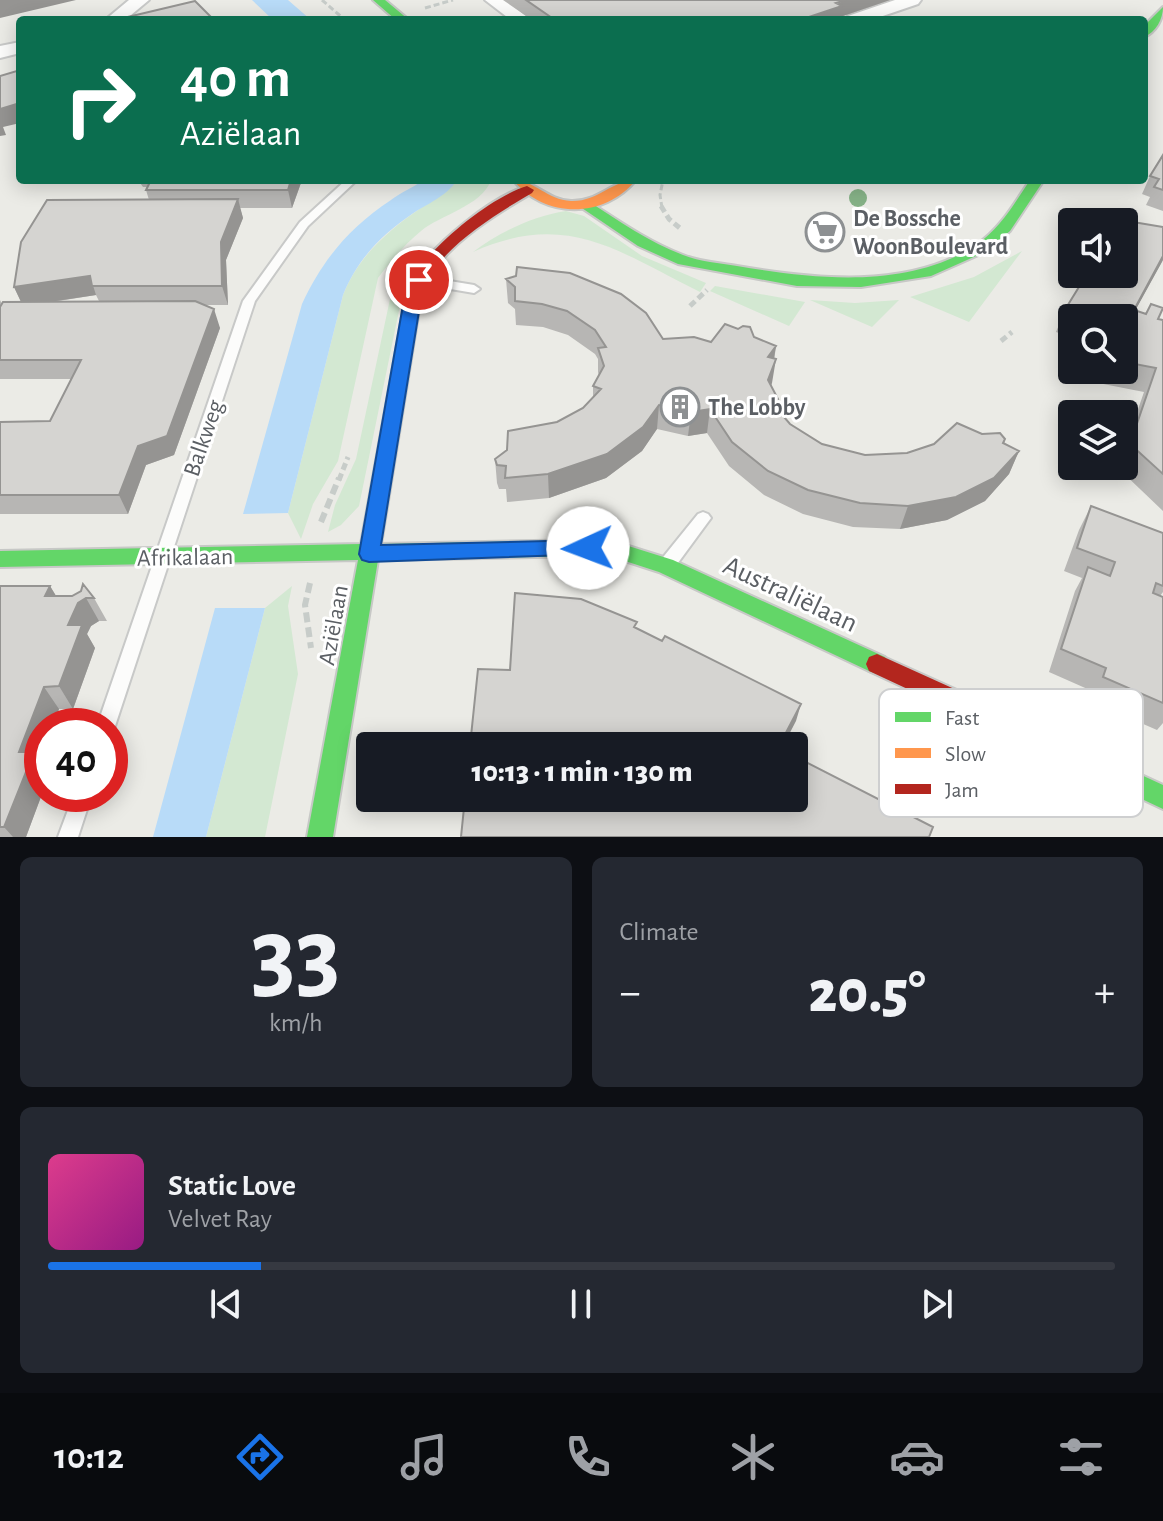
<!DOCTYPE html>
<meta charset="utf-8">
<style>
body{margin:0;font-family:"Alegreya Sans",sans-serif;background:#242831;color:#f1f3f6;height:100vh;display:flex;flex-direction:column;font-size:30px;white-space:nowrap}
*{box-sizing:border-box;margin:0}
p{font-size:26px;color:#9ea1a6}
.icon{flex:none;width:44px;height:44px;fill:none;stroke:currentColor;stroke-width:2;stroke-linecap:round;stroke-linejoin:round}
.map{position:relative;height:837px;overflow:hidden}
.drawer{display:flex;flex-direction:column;gap:20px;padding:20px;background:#0d0f14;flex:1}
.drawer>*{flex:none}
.guide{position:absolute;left:16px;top:16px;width:1132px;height:168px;border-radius:8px;box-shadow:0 4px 20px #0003;background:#0b6e4f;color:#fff;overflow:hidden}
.controls{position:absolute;left:1058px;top:208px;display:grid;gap:16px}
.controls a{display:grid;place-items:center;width:80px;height:80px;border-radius:8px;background:#171b24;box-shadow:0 4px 20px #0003;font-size:40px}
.speed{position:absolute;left:24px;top:708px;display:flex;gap:16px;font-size:40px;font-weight:700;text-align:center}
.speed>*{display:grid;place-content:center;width:104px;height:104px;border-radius:50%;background:#171b24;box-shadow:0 4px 20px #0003;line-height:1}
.speed .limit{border:12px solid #d22;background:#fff;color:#111}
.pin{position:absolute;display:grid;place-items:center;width:68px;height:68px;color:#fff;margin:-34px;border:4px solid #fff;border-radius:50%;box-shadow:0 2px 8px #0007}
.me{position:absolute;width:88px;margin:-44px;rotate:268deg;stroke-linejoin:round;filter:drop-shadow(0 0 6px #0008)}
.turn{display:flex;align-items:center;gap:28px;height:168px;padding:0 32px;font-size:36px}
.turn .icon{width:104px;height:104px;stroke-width:2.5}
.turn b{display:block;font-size:56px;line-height:68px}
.big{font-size:60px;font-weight:800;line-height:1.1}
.drawer .tile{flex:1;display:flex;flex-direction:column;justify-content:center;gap:12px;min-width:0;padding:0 28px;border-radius:12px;background:#242831}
.drawer .dial{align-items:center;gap:0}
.dial b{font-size:104px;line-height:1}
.song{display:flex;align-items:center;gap:24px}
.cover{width:96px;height:96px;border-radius:12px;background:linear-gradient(135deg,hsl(330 70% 55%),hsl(310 70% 35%))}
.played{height:8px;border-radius:4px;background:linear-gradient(90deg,#1a73e8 20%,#363941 20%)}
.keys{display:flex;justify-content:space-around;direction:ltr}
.heat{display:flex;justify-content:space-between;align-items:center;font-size:44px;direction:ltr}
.drawer .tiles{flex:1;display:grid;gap:20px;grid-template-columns:1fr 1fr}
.tile:last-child{grid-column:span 2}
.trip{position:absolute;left:356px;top:732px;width:452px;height:80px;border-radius:8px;background:#171b24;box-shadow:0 4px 20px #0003;font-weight:800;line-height:80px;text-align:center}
.tab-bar{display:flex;height:128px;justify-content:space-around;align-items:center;background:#090b0e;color:#9ea1a6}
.tab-bar .icon{width:56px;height:56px}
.tab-bar .current{color:#1a73e8}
.tab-bar b{font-size:36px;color:#f1f3f6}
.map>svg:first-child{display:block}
.green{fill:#d3e8d2}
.water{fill:#b8dbf8}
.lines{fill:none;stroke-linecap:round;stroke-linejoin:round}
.lane-casing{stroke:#c8c9c8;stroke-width:4}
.street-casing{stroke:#c8c9c8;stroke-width:4}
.fast-casing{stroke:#c7c8c6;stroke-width:4}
.slow-casing{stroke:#c7c8c6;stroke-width:4}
.jam-casing{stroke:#c7c8c6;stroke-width:4}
.path-far2{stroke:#c7ccc9;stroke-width:3;stroke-dasharray:6 3;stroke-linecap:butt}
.path-far1{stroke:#c7ccc9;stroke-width:5;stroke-dasharray:7 4;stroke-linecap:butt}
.path{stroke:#c7ccc9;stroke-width:6;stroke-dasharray:10 5;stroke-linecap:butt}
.lane{fill:#fcfcfb;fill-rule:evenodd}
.street{fill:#fcfcfb;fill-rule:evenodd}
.fast{fill:#63d668;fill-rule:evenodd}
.slow{fill:#ff974d;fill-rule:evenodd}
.jam{fill:#b3261e;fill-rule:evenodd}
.tree{fill:#86b287}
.wall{fill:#b7b6b4;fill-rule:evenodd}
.shaded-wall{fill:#959492}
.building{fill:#d5d4d1;stroke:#959492;stroke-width:2}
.route{fill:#1a73e8;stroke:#114b97;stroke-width:2}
.labels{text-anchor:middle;stroke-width:6;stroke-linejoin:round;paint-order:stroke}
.poi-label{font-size:24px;font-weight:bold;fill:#5b5f64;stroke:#fff;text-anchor:start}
.street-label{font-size:24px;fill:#5b5f64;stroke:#fff}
.near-street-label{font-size:28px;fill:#5b5f64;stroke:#fff}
.key{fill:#fff;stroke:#cecfd0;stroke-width:2}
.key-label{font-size:22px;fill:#5b5f64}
</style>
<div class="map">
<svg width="1163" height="837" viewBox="0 0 1163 837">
<rect width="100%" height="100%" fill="#ebebe6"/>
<!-- green -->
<path class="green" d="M 457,180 L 491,180 C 482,206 440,215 421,231 C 404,245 391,261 378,278 L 338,461 L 313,504 L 301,539 L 288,513 L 343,295 C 359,255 388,231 422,207 C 434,198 448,190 457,180 Z
M 566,211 L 584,216 L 642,256 L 706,283 L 700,292 C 617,251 567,210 473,252 C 500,232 533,216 566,211 Z
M 1022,251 L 969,322 L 910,297 L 974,277 Z
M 393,285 L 404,286 L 359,506 L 341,525 L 328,532 L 335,505 L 356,459 Z
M 715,286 L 805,302 L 789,326 L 710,291 Z
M 810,300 L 855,303 L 899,300 L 872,327 Z
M 292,586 L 288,606 L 298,674 L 265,837 L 206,837 L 265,608 Z"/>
<!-- water -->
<path class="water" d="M 252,0 L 288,0 L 311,20 L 273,20 Z
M 423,180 L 457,180 C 446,197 428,203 412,214 C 381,235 357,260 343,295 L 288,513 L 243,514 L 302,304 C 323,259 349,228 391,200 C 401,192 413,188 423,180 Z
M 215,608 L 265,608 L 206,837 L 153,837 Z"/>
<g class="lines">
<defs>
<path id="lane" d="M 346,180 L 357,180 L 308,226 L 255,301 L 115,726 L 110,733 L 110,726 L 97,726 L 243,301 L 300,222 Z
M 419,276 L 474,285 L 480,289 L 474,293 L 415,283 L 413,280 L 415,277 Z
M 703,512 L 708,514 L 711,518 L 708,522 L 672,571 L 666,572 L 660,571 L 658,566 L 660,561 L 698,514 Z
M 74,794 L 92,794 L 78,837 L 58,837 Z"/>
<path id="street" d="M 129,0 L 149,0 L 125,20 L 105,20 Z
M 485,0 L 505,0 L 531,20 L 511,20 Z
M 895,0 L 921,0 L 918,4 L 871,20 L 845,20 L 848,16 Z
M 20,42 L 20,53 L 0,58 L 0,46 Z"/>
<path id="fast" d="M 373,0 L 385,0 L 409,20 L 396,20 Z
M 1163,7 C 1163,19 1156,32 1144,37 L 1144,26 Z
M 1030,180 L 1044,180 L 1010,231 L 985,252 L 931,276 L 861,287 L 797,286 L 678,264 L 638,246 L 576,204 L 578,201 L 588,201 C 619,221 649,242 683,255 C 700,262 720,263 737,266 C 814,279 907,290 976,245 C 1000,229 1014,204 1030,180 Z
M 409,317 L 417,322 L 381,544 L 588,540 L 622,544 L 673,560 L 885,657 L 888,664 L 885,671 L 877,674 L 869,671 L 659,572 L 622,560 L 588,556 L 378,560 L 333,837 L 307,837 L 358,560 L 0,567 L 0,551 L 361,544 L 401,322 Z
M 1044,730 L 1163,785 L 1163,809 L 1036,749 L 1032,741 L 1036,733 Z"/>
<path id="slow" d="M 513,180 C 535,180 547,200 571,201 C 598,202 612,180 636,180 C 604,219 545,219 513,180 Z"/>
<path id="jam" d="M 527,186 L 534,190 L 532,193 C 496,214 436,250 423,291 C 419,301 419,312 417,322 L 409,327 L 403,326 L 401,322 C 404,305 406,289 415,274 C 435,243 491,197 527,186 Z
M 877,654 L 1052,733 L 1056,741 L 1052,749 L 1044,752 L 1036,749 L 869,671 L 866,664 L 869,657 Z"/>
</defs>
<!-- lane casing -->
<use href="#lane" class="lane-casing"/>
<!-- street casing -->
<use href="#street" class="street-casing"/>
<!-- fast casing -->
<use href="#fast" class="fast-casing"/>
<!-- slow casing -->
<use href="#slow" class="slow-casing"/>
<!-- jam casing -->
<use href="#jam" class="jam-casing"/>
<!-- path-far2 -->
<path class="path-far2" d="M 322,0 L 345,20
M 425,8 L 453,0
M 662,208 L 660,195 L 663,180"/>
<!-- path-far1 -->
<path class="path-far1" d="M 661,206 L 669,219 L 681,229
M 690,306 L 707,290
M 1001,341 L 1012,332
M 339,480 L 348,457"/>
<!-- path -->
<path class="path" d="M 321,522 L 339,478
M 310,583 L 305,605 L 311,648"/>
<!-- lane -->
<use href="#lane" class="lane"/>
<!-- street -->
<use href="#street" class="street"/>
<!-- fast -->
<use href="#fast" class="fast"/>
<!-- slow -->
<use href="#slow" class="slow"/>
<!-- jam -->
<use href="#jam" class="jam"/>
</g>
<!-- trees -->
<circle class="tree" cx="858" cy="198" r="9"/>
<!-- wall -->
<path class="wall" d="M 503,0 L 890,0 L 840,17 L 839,20 L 532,20 Z
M 1163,155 L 1163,211 L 1146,205 L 1150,197 L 1142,194 L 1150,176 Z
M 138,180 L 302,180 L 292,208 L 240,208 L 243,218 L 226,260 L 228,305 L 204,305 L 220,328 L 174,455 L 146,465 L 128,514 L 0,514 L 0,422 L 50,421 L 71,379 L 0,379 L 0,300 L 2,304 L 21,302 L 14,287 L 149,200 L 146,190 L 147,187 L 143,187 ZM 96,295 L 99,301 L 52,302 Z
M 1163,260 L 1135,310 L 1163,320 L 1163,511 L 1118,468 L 1119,466 L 1124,466 L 1124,450 L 1144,392 L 1088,381 L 1075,370 L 1124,370 L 1124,318 L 1072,318 L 1072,368 L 1066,362 L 1063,347 L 1067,336 L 1056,332 L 1066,308 Z
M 506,279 L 663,339 L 711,342 L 754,337 L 776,346 L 771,385 L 778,399 L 776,408 L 790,424 L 822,444 L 865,455 L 907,453 L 982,434 L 1005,439 L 1004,444 L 1019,451 L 1009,474 L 985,501 L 947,520 L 900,529 L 853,527 L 803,514 L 764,495 L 729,466 L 707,433 L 688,436 L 657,429 L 642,451 L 606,478 L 549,498 L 507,502 L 506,489 L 499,489 L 497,483 L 495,459 L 557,422 L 583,408 L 593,397 L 593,386 L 599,376 L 598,372 L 598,359 L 595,354 L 568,335 L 543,327 L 516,325 L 515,309 L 508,303 Z
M 1091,506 L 1163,533 L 1163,592 L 1160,596 L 1163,597 L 1163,723 L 1157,730 L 1088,700 L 1092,691 L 1049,672 L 1075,591 L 1082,578 L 1064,571 L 1079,530 Z
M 0,586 L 50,586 L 56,596 L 94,598 L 107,621 L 99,621 L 91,626 L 87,634 L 95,648 L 73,709 L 59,709 L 53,726 L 42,726 L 40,760 L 42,794 L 26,837 L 0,837 Z"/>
<!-- shaded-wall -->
<path class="shaded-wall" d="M 0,0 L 76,0 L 0,18 Z
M 846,0 L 890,0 L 840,17 L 839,20 L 800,20 Z
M 20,103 L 20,123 L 3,127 L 6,135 L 0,136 L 0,109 Z
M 291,180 L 302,180 L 292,208 L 288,190 Z
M 238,199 L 243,218 L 226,260 L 228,305 L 222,286 L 221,242 Z
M 1163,256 L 1163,260 L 1124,331 L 1134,310 Z
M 90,276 L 96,295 L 23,306 L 14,287 Z
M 214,309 L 220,328 L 174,455 L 146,465 L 128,514 L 119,495 L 138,446 Z
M 776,346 L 772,370 L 768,357 Z
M 776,359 L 772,383 L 764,404 L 768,380 Z
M 778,399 L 774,422 L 771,402 Z
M 659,405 L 657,429 L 642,451 L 606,478 L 549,498 L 548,474 Z
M 710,409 L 707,433 L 688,436 L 691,412 Z
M 1019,451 L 1009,474 L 985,501 L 947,520 L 900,529 L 908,506 Z
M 50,586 L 64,609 L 45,596 Z
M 86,598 L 99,621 L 91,626 L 87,634 L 95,648 L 73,709 L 59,686 L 68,625 L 78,603 Z
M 44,687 L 59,709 L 53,726 L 42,726 L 42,755 L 40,760 L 42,763 L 42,794 L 26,837 L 13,837 L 4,827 L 19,752 Z
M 801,704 L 796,721 L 783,746 L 779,746 Z"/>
<!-- building -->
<path class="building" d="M 526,0 L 846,0 L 836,3 L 842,6 L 800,20 L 555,20 Z
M 195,1 L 214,20 L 115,20 Z
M 20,70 L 20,103 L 0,109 L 0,76 Z
M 1163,155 L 1163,190 L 1154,187 L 1159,179 L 1150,176 Z
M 151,180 L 291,180 L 288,190 L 146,190 Z
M 238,199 L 221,242 L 222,286 L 92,286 L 90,276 L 14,287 L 21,242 L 47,200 Z
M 1121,220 L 1163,227 L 1163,256 L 1134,310 L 1146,314 L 1151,304 L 1163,308 L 1158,319 L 1163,320 L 1163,474 L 1130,444 L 1156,368 L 1124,362 L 1124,318 L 1076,318 L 1079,313 L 1066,308 L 1087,274 L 1124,274 L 1124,222 L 1119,222 Z
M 517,267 L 570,273 L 621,294 L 646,313 L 663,339 L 694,337 L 711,342 L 725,324 L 738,329 L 743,326 L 750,327 L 754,337 L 776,346 L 768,357 L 776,359 L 768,380 L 778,399 L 771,402 L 790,424 L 822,444 L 865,455 L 907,453 L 934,444 L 957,423 L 982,434 L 1000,433 L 1005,439 L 1003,443 L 1019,451 L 994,478 L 956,497 L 908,506 L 860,503 L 808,490 L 768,471 L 732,442 L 710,409 L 691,412 L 659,405 L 643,427 L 607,454 L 548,474 L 505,478 L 506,466 L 497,465 L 495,459 L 507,450 L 508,431 L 557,422 L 583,408 L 601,389 L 593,386 L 604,366 L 598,348 L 606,347 L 595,330 L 567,311 L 542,304 L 515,301 L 515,287 L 506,279 L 516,276 Z
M 195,301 L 214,309 L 167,436 L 138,446 L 119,495 L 0,495 L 0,422 L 50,421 L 81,360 L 0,360 L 0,307 L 3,302 Z
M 1091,506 L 1163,533 L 1163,586 L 1156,583 L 1153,593 L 1163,597 L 1163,703 L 1103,677 L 1106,668 L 1061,649 L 1088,567 L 1110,576 L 1115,562 L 1077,548 Z
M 83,584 L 94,598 L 86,598 L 78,603 L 68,625 L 82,625 L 59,686 L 44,687 L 19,752 L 34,752 L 4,827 L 0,827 L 0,586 L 50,586 L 45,596 L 72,596 L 81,591 Z
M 515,593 L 581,599 L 637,622 L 634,627 L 662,641 L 665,636 L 801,704 L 779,746 L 470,746 L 478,669 L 510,670 Z
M 794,756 L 933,827 L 929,837 L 461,837 L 465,798 L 794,798 Z"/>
<!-- route -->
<path class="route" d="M 419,275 L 427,280 L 420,305 L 381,545 L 588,540 L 596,543 L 599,548 L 596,554 L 369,562 L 362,560 L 359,554 L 403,305 L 411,280 Z"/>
<!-- icons -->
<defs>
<symbol id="supermarket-ring" viewBox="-11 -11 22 22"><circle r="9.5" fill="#fff" stroke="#8d9092" stroke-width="1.5"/><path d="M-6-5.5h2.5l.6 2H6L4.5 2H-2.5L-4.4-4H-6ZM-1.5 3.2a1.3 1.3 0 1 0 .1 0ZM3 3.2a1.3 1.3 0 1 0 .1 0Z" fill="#8d9092"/></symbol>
<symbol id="building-ring" viewBox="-11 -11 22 22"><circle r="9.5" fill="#fff" stroke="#8d9092" stroke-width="1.5"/><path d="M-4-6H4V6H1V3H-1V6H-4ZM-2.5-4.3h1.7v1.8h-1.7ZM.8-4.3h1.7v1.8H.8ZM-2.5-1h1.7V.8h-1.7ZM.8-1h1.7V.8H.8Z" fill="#8d9092"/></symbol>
</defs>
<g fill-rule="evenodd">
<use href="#supermarket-ring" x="803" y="210" width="44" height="44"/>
<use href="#building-ring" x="658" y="385" width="44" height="44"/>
</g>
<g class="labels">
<!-- poi labels -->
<g class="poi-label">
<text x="853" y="226">De Bossche<tspan x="853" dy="28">WoonBoulevard</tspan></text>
<text x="708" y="415">The Lobby</text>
</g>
<!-- street labels -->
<g class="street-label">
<text transform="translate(203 438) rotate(-71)" y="8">Balkweg</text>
<text transform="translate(185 557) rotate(-1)" y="8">Afrikalaan</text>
<text transform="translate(333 625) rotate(-80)" y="8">Aziëlaan</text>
</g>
<!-- near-street labels -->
<g class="near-street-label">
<text transform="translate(791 593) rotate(25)" y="10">Australiëlaan</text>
</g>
</g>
<!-- legend -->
<rect x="879" y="689" width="264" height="128" rx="12" class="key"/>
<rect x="895" y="712" width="36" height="10" fill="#63d668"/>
<rect x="895" y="748" width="36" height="10" fill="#ff974d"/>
<rect x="895" y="784" width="36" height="10" fill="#b3261e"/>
<g class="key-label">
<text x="945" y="725">Fast</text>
<text x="945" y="761">Slow</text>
<text x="945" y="797">Jam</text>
</g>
</svg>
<div class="controls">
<a><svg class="icon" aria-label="sound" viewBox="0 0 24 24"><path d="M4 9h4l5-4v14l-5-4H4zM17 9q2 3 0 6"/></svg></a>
<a><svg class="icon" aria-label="search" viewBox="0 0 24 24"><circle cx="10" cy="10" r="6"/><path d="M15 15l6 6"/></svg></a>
<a><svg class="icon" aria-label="layers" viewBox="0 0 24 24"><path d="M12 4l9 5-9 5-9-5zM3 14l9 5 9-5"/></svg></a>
</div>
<div class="speed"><div class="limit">40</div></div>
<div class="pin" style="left:419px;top:280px;background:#d93025"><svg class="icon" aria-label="arrive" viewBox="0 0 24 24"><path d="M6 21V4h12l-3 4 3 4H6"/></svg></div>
<svg class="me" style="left:588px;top:548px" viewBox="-20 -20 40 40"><circle r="19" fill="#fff"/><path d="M0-13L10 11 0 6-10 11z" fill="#1a73e8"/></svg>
<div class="trip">10:13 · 1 min · 130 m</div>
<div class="guide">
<div class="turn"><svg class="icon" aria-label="right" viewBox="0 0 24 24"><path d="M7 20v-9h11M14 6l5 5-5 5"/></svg><div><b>40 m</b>Aziëlaan</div></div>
</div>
</div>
<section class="drawer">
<div class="tiles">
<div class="tile dial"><b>33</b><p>km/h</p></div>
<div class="tile"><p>Climate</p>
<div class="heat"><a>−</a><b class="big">20.5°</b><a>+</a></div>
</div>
<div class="tile">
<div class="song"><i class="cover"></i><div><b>Static Love</b><p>Velvet Ray</p></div></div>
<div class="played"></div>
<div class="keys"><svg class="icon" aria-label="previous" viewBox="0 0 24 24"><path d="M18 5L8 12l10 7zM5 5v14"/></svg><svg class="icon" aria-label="pause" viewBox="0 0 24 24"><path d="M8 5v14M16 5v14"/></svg><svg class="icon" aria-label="next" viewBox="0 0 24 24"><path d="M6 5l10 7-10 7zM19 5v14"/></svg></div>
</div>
</div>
</section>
<nav class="tab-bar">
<b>10:12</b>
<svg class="icon current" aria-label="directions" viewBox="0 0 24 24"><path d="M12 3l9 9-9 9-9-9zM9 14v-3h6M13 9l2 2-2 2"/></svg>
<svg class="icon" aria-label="music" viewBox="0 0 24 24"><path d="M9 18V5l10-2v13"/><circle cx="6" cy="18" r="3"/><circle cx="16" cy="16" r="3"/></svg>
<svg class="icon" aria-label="phone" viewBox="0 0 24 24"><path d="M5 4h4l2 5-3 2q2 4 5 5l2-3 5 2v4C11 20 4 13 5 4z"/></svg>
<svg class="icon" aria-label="climate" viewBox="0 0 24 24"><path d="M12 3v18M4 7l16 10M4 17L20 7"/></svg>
<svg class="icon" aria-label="car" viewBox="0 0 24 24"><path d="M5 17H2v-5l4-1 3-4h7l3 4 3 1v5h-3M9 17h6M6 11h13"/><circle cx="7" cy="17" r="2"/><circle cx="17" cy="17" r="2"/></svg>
<svg class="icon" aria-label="filters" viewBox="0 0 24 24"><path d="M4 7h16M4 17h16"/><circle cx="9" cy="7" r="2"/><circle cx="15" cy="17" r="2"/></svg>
</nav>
